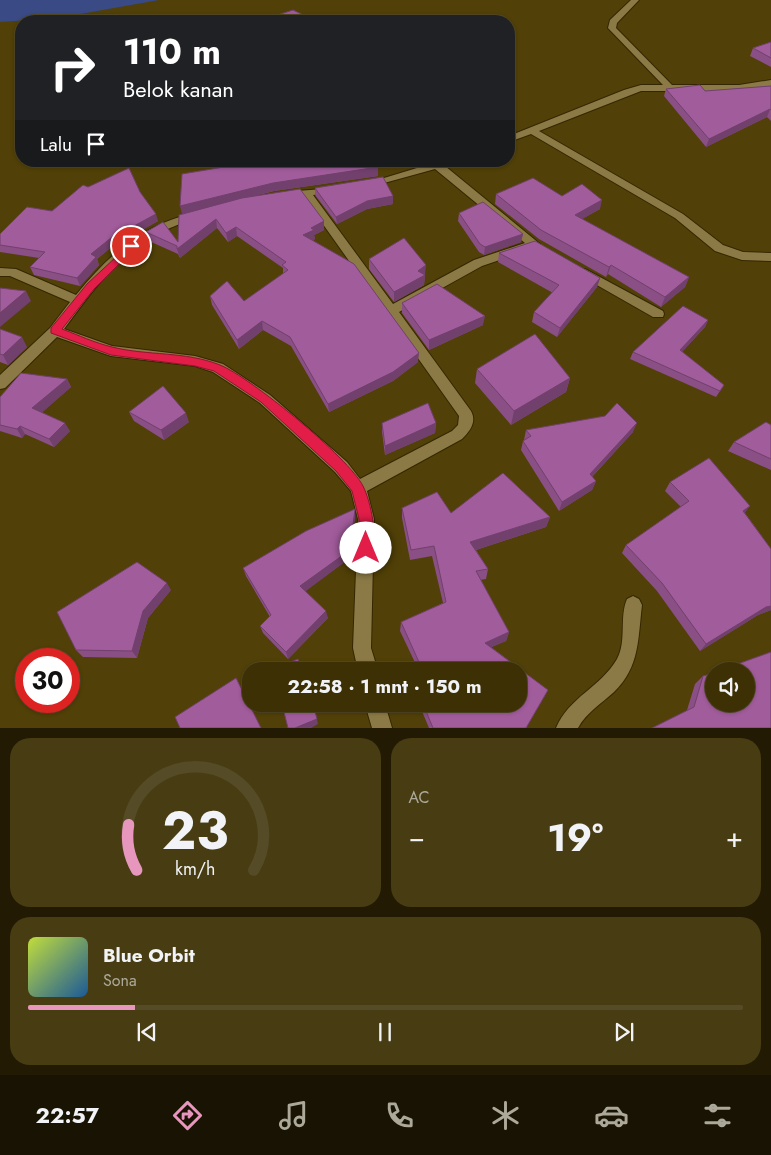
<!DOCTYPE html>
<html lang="id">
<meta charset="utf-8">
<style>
body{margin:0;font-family:Jost,sans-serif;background:#483c13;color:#f1f3f6;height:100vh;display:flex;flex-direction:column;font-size:19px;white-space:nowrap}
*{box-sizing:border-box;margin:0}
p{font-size:16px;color:#ada99a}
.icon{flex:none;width:28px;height:28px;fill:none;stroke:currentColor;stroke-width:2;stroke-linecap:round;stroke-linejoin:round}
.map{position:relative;height:728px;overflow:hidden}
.details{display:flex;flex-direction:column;gap:10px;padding:10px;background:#221a03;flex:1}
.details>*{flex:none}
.guide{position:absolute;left:15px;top:15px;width:500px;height:152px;border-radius:20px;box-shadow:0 1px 4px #0004,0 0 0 1px #564b27;background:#202124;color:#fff;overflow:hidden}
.fabs{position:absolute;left:705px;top:662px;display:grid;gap:10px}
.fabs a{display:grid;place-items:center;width:50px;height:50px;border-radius:50%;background:#3d3005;box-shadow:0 1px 4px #0004,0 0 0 1px #564b27;font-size:25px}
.speed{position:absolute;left:15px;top:648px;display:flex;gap:10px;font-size:25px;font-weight:700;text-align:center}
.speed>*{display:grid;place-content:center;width:65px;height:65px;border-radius:50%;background:#3d3005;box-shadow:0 1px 4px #0004,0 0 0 1px #564b27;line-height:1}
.speed .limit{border:8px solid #d22;background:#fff;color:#111}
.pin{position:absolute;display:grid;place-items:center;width:42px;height:42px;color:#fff;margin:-21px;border:2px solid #fff;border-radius:50%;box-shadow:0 1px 5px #0007}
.me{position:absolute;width:55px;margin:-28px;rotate:0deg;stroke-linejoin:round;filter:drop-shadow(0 0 4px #0008)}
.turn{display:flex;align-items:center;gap:18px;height:105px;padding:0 25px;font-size:22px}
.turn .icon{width:65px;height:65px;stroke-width:2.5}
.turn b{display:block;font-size:35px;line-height:42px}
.then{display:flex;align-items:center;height:48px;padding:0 25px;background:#0003;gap:10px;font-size:19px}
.big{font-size:38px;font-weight:700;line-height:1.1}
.details .widget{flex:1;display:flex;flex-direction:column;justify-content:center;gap:8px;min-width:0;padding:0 18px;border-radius:20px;background:#483c13}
.details .dial{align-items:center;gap:0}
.dial svg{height:130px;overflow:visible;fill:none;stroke:#564b27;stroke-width:7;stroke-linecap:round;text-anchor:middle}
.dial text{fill:#f1f3f6;stroke:none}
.song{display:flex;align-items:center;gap:15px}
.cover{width:60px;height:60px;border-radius:8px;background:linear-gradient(135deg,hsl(70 70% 55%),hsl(210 70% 35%))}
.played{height:5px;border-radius:2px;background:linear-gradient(90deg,#e797bd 15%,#564b27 15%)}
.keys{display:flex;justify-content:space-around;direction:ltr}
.heat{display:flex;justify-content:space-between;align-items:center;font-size:28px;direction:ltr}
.details .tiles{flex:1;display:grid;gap:10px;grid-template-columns:1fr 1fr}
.widget:last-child{grid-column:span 2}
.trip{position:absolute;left:242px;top:662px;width:285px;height:50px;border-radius:20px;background:#3d3005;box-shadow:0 1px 4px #0004,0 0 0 1px #564b27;font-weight:700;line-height:50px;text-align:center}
.menu{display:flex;height:80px;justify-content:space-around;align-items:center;background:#181302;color:#ada99a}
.menu .icon{width:35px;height:35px}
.menu .current{color:#e797bd}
.menu b{font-size:22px;color:#f1f3f6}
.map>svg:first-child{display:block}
.green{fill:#394a85}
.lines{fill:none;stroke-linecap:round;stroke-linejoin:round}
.minor-casing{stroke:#342700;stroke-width:2}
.minor{fill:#8c7a46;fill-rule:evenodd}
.wall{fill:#8a4f85}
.shaded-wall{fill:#71406c}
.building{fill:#a15c9b;stroke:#71406c}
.route{fill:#e11d48;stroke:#92132f}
</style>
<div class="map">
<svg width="771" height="728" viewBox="0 0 771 728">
<rect width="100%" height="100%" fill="#514007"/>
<!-- green -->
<path class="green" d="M 0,0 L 159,0 L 58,18 L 0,22 Z"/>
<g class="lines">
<defs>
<path id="minor" d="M 631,0 L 639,0 L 617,23 L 616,28 L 672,85 L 739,85 L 771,80 L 771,86 L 739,91 L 641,91 L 539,131 L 683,214 L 723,245 L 743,252 L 771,253 L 771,261 L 742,260 L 715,251 L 675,218 L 531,134 L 509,142 L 509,136 L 624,90 L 641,85 L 663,85 L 608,28 L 610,20 Z
M 440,161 L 457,161 L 445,166 L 540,244 L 538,247 L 482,266 L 399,312 L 471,411 C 477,422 470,431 462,439 L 367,491 L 374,519 L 371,648 L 378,671 L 358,671 L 353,648 L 358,519 L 351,491 L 335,472 L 260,403 L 213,372 L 195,366 L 111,356 L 57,337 L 5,388 L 0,389 L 0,375 L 50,328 L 70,302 L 10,276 L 0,276 L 0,268 L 16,269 L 76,295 C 111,252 143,225 197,212 L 201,213 L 201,217 C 132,236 104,275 64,329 L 112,346 L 195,356 L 223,364 L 270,395 L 347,462 L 360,479 L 452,431 L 458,425 L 459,416 L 303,196 L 284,198 L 279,195 L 284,192 L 336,188 L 336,192 L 313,195 L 393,304 L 474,260 L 525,243 L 435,169 L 366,188 L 361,185 Z
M 585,269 L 663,311 L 664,314 L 663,317 L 653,317 L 581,276 L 579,273 L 581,270 Z
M 633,596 L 639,599 L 642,605 C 638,638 640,667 614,692 C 602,703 586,713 578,728 L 556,728 C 569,697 601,687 617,659 C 627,641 619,617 627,599 Z
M 365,704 L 385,704 L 392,728 L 372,728 Z"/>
</defs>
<!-- minor casing -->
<use href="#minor" class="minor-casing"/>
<!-- minor -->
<use href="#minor" class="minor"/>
</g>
<!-- wall -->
<path class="wall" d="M 771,42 L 771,67 L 750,56 L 753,48 Z
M 771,86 L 771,121 L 767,117 L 706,147 L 664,96 L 666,89 L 705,91 Z
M 182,174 L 378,176 L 274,191 L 250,197 L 324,230 L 314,235 L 315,239 L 313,240 L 418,362 L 393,381 L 329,412 L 291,346 L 263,330 L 239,349 L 212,305 L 210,296 L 244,301 L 283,274 L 283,268 L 237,236 L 228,242 L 217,228 L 180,258 L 178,254 L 149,241 L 146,232 L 178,242 L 202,209 L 182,214 Z
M 88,187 L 140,192 L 158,221 L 135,234 L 130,232 L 97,259 L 99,265 L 80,286 L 34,275 L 30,267 L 39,258 L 0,252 L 0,234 L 52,211 Z
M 315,188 L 393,196 L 393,204 L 367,209 L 337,224 L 315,195 Z
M 496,194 L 562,196 L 600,209 L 582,219 L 689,277 L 685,287 L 661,307 L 608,274 L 606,277 L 539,239 L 495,204 Z
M 459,213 L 523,234 L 521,242 L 484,255 L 479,252 L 458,221 Z
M 499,253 L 600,278 L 597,287 L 557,337 L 532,322 L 534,312 L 553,293 L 498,262 Z
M 369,259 L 426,275 L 425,275 L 424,285 L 394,302 L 369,269 Z
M 402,303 L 483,325 L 429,350 L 402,313 Z
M 708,320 L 705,327 L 682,352 L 724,385 L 716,397 L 630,359 L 633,352 Z
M 0,329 L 27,347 L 8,365 L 0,362 Z
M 477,369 L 570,378 L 566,392 L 511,425 L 475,383 Z
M 67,379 L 71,387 L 41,413 L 70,431 L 54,447 L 25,434 L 22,438 L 0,431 L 0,397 Z
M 129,412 L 189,422 L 164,440 L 134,421 Z
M 382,423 L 436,423 L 435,433 L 385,455 L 382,432 Z
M 771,425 L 771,470 L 728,451 L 734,442 Z
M 526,430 L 633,432 L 592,477 L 596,481 L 592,490 L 559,511 L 521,450 L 523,441 L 524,440 Z
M 503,473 L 550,517 L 546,527 L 476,550 L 488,569 L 486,579 L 480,580 L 509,632 L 506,641 L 491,647 L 548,690 L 526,728 L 429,728 L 419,704 L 519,704 L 519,671 L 419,671 L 400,631 L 401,622 L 443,603 L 432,556 L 410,560 L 402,518 L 402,508 L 437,492 L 451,513 Z
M 670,482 L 745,513 L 771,549 L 771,610 L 758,615 L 700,651 L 657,591 L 622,553 L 626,545 L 681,507 L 665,491 Z
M 355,517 L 350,558 L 305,591 L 328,618 L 288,659 L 263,633 L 260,626 L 270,617 L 246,576 L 243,568 Z
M 171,590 L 148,618 L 137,658 L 83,657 L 76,650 Z
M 703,676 L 771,728 L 687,710 L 695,684 Z"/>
<!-- shaded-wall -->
<path class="shaded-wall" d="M 770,109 L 767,117 L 706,147 L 709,139 Z
M 378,167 L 378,176 L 274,191 L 182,214 L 180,206 L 273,183 Z
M 393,196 L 393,204 L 367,209 L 337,224 L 336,217 L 367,201 Z
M 602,200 L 600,209 L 573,224 L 575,215 Z
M 156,214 L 158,221 L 135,234 L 132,227 Z
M 216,219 L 217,228 L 180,258 L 177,249 Z
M 324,221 L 324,230 L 314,235 L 315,239 L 304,244 L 303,235 L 311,228 Z
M 127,225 L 130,232 L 97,259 L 99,265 L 80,286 L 77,278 L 91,254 Z
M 236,227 L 237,236 L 228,242 L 226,233 Z
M 523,234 L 521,242 L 484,255 L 485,247 Z
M 426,265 L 424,285 L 394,302 L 394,292 L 418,271 Z
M 611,265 L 608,274 L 606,277 L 609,267 Z
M 689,277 L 685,287 L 661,307 L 665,297 Z
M 600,278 L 597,287 L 557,337 L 560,328 Z
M 26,291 L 31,301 L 0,327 L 0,313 Z
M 485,316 L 483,325 L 429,350 L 429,340 Z
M 708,320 L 705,327 L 677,357 L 680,350 Z
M 262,321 L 263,330 L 239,349 L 237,340 Z
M 22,337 L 27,347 L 8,365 L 3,355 Z
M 419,353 L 418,362 L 393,381 L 329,412 L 328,404 Z
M 570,378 L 566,392 L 511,425 L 514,411 Z
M 67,379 L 71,387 L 37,417 L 32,408 Z
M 186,413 L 189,422 L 164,440 L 161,430 Z
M 65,423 L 70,431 L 54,447 L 49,439 Z
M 436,423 L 435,433 L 385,455 L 385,446 Z
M 637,423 L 633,432 L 586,483 L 590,474 Z
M 20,426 L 25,434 L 22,438 L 17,429 Z
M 596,481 L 592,490 L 559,511 L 562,502 Z
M 750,506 L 744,514 L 743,511 Z
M 355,509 L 355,517 L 350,558 L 302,594 L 300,586 Z
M 550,517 L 546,527 L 469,552 L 470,542 Z
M 167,583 L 171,590 L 148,618 L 137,658 L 132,651 L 143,611 Z
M 771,606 L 771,610 L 758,615 L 700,651 L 706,644 L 766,607 Z
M 326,611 L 328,618 L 288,659 L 286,652 Z
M 509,632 L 506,641 L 483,651 L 485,643 Z
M 317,719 L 318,724 L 311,728 L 295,728 Z"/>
<!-- building -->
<path class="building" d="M 293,10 L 316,21 L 259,21 Z
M 771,42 L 771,58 L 753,48 Z
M 700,85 L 705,91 L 771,86 L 771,110 L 770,109 L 709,139 L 666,89 Z
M 235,161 L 375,161 L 378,167 L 273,183 L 180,206 L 182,174 L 236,165 Z
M 129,168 L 140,192 L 156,214 L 132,227 L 127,225 L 91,254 L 96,257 L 77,278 L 30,267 L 45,252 L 0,245 L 0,234 L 27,207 L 52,211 L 83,185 L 88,187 Z
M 383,177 L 393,196 L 367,201 L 336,217 L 315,188 Z
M 533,178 L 562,196 L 582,184 L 602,200 L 575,215 L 689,277 L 665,297 L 611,265 L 609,267 L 541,230 L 496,194 Z
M 300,189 L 324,221 L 311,228 L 314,230 L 303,235 L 354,264 L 419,353 L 393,372 L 328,404 L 290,337 L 262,321 L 237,340 L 210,296 L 227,281 L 244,301 L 288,270 L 282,265 L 286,262 L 236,227 L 226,233 L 216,219 L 177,249 L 177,246 L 146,232 L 163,222 L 178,242 L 179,215 L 242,198 Z
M 483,202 L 523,234 L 485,247 L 480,244 L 459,213 Z
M 404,238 L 426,265 L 418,271 L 425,275 L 394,292 L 369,259 Z
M 535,241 L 600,278 L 560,328 L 534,312 L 559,285 L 499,253 Z
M 437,284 L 485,316 L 429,340 L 402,303 Z
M 0,288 L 26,291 L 0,313 Z
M 683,306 L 708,320 L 680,350 L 724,385 L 720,391 L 633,352 Z
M 0,329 L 22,337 L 3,355 L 0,354 Z
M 535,334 L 570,378 L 514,411 L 477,369 Z
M 21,373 L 67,379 L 32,408 L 65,423 L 49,439 L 20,426 L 17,429 L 0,425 L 0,397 Z
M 163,386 L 186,413 L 161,430 L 129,412 Z
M 428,403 L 436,423 L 385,446 L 382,423 Z
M 617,403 L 637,423 L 590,474 L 596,481 L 562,502 L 523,441 L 531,436 L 526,430 L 605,416 Z
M 766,422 L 771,425 L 771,459 L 734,442 Z
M 709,458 L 750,506 L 743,511 L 771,549 L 771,606 L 766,607 L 706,644 L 662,583 L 626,545 L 689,501 L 670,482 Z
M 503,473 L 550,517 L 470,542 L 488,569 L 476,571 L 509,632 L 485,643 L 548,690 L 526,728 L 433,728 L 423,704 L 519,704 L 519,671 L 423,671 L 401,622 L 446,602 L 434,546 L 411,550 L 402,508 L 437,492 L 451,513 Z
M 355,509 L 350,550 L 300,586 L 326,611 L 286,652 L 260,626 L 271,615 L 243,568 L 306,531 Z
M 137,562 L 167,583 L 143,611 L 132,651 L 76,650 L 57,612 Z
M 771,652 L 771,728 L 652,728 L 694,707 L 703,676 L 714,673 L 714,704 L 746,704 L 746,671 L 718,671 Z
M 298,659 L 301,671 L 273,671 L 272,669 Z
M 236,678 L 261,728 L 180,728 L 175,717 Z
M 282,704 L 313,704 L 317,719 L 295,728 L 288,728 Z"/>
<!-- route -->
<path class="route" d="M 131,243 L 134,244 L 134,249 L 94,289 L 62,329 C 78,335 95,343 112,347 C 148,356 185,351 220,365 C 250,377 349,458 363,486 C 371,502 378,537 371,553 L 366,555 L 361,553 L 359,548 L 359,519 L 352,491 L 336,471 L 261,402 L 214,371 L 195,366 L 111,355 L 51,333 L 51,328 L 87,284 Z"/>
</svg>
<div class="fabs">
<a><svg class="icon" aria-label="sound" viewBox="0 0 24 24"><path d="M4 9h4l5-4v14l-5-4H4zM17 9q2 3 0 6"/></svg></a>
</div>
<div class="speed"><div class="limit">30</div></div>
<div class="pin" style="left:131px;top:246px;background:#d93025"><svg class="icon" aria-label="arrive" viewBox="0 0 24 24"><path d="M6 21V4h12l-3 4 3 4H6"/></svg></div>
<svg class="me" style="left:366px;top:548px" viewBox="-20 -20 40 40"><circle r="19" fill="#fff"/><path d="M0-13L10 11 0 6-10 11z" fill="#e11d48"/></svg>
<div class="trip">22:58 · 1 mnt · 150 m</div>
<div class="guide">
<div class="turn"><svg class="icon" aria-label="right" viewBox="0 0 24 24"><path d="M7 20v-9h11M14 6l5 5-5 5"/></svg><div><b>110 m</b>Belok kanan</div></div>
<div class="then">Lalu<svg class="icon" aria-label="arrive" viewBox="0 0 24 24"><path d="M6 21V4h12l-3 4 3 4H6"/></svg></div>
</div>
</div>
<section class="details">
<div class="tiles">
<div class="widget dial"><svg viewBox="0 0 100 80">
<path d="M14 69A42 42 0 1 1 86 69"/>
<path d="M14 69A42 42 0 0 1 9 41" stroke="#e797bd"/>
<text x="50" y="56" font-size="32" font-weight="700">23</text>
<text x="50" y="72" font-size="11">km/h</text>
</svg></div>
<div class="widget"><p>AC</p>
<div class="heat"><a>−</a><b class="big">19°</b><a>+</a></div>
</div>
<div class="widget">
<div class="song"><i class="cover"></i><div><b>Blue Orbit</b><p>Sona</p></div></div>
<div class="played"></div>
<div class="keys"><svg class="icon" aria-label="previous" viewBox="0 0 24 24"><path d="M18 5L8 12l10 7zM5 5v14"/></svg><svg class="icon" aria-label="pause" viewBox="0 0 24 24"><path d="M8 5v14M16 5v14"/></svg><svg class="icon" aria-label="next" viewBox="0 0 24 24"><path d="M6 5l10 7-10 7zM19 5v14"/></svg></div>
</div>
</div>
</section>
<nav class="menu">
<b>22:57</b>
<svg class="icon current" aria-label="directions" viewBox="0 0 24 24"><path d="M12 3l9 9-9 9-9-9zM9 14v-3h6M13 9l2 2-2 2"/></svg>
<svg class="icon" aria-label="music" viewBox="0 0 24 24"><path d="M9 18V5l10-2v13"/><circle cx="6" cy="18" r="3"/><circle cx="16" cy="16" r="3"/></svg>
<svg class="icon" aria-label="phone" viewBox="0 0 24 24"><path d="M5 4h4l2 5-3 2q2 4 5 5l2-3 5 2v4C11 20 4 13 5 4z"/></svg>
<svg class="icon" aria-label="climate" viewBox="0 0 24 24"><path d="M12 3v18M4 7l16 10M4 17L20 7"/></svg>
<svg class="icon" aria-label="car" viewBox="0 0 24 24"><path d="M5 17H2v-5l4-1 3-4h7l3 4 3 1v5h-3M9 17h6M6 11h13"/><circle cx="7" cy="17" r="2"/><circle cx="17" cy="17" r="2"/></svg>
<svg class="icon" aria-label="filters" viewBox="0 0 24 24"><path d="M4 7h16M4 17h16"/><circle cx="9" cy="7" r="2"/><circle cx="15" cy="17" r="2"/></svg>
</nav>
